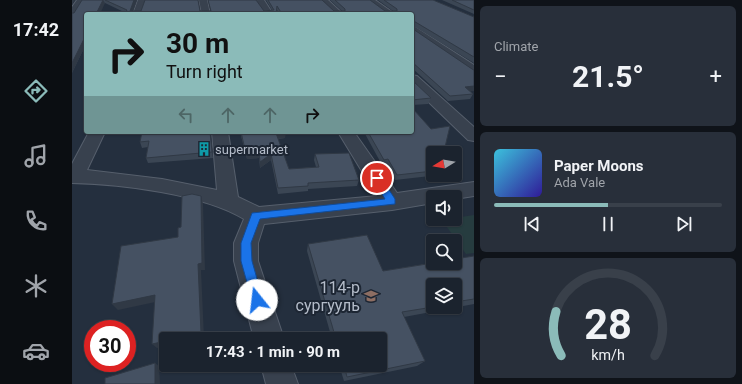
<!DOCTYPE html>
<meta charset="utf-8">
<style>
body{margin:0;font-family:Roboto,sans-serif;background:#282f3a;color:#f1f3f6;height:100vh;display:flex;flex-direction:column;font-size:15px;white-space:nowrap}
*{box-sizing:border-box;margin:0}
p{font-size:13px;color:#a0a4aa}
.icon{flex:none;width:22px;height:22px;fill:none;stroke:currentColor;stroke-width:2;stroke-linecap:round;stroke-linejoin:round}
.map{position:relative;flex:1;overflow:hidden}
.details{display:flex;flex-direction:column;gap:6px;padding:6px;background:#0f1319;width:268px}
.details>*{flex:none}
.top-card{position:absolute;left:12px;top:12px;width:330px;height:122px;border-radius:4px;box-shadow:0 1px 3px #0004,0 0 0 1px #39404a;background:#8bbbb9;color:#111;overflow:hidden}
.needle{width:26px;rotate:259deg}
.controls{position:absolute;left:354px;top:146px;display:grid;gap:8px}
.controls a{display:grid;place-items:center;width:36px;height:36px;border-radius:4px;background:#1b232e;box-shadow:0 1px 3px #0004,0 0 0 1px #39404a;font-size:20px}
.speed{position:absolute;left:12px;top:320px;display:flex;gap:8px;font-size:20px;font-weight:700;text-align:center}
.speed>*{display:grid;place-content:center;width:52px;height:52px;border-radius:50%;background:#1b232e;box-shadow:0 1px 3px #0004,0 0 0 1px #39404a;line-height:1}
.speed .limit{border:6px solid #d22;background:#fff;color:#111}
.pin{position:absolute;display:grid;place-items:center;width:34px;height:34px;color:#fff;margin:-17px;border:2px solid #fff;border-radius:50%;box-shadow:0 1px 4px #0007}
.me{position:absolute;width:44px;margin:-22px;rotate:344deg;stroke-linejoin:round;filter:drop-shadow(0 0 3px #0008)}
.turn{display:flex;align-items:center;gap:14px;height:84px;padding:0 16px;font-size:18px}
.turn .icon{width:52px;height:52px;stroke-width:2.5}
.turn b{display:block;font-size:28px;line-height:34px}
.lanes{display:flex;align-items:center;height:38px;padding:0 16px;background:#0003;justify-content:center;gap:20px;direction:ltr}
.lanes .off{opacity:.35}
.big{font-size:30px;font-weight:700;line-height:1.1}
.details .tile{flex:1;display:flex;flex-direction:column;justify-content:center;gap:6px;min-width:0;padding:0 14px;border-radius:6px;background:#282f3a}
.details .dial{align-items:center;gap:0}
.dial svg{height:104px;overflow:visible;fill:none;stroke:#39404a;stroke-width:7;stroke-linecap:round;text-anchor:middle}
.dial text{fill:#f1f3f6;stroke:none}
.song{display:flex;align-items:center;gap:12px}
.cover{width:48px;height:48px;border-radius:6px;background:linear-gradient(135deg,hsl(190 70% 55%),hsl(250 70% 35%))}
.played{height:4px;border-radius:2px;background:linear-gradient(90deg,#8bbbb9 50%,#39404a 50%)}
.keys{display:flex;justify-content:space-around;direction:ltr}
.heat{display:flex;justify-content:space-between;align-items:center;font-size:22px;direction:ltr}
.trip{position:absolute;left:87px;top:332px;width:228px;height:40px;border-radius:4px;background:#1b232e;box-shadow:0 1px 3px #0004,0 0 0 1px #39404a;font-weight:700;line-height:40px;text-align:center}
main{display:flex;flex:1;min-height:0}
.tabs{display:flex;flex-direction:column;width:72px;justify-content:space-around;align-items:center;background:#0b0e12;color:#a0a4aa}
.tabs .icon{width:28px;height:28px}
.tabs .selected{color:#8bbbb9}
.tabs b{font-size:18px;color:#f1f3f6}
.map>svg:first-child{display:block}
.green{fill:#263c3f}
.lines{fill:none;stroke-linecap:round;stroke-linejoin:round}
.street-casing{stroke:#565f6c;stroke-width:2}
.street{fill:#38414e;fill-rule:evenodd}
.wall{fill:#3b4654;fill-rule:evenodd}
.shaded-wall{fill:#303945}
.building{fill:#455162;stroke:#303945}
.route{fill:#1a73e8;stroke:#114b97}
.labels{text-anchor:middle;stroke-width:4;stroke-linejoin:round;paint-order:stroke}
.poi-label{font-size:13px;fill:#b4bcc9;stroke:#1d2633;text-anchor:start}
.near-poi-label{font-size:16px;fill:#b4bcc9;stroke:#1d2633;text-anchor:end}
</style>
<main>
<nav class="tabs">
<b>17:42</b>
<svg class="icon selected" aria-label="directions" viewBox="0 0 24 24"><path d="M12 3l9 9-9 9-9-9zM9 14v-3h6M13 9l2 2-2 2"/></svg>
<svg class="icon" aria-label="music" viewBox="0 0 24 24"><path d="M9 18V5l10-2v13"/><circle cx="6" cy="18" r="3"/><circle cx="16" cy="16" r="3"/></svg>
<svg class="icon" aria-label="phone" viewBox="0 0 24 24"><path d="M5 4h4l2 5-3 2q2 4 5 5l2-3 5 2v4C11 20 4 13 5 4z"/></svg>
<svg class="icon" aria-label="climate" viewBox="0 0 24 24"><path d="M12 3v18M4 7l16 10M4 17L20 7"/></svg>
<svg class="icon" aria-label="car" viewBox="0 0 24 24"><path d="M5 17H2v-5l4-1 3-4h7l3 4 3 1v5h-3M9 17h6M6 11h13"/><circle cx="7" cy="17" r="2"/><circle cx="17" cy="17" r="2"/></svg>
</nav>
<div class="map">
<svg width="402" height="384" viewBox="0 0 402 384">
<rect width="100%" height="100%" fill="#242f3e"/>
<!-- green -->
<path class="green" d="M 402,215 L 402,253 L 394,254 L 370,220 Z"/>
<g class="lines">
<defs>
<path id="street" d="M 5,0 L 13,0 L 3,16 L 0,17 L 0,7 Z
M 66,0 L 74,0 L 69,14 L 61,14 Z
M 127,0 L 135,0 L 138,14 L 130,14 Z
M 184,0 L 192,0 L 201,14 L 193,14 Z
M 247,0 L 256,0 L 271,14 L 262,14 Z
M 294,0 L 303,0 L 323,14 L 313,14 Z
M 340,25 L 402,65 L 402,74 L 398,73 L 340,32 Z
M 340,75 L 345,76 L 402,127 L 402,141 L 396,140 L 340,86 Z
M 17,132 L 33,132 L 15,170 L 90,179 L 145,190 L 140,132 L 156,132 L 166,197 L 187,207 L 305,196 L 266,132 L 282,132 L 325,193 L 402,182 L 402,196 L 383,199 L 383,197 L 361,197 L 361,203 L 320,210 L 192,224 L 186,243 L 186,261 L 212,339 L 182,339 L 162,261 L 162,243 L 172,219 C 131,194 49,184 0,183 L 0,164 Z
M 189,365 L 219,365 L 226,384 L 194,384 Z"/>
</defs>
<!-- street casing -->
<use href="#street" class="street-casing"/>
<!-- street -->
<use href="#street" class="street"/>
</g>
<!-- wall -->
<path class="wall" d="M 10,0 L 65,0 L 61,11 L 128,11 L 200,10 L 194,0 L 250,0 L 262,11 L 270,11 L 258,0 L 298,0 L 313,11 L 321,11 L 306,0 L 361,0 L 402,17 L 402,63 L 340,25 L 341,29 L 398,91 L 401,94 L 398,99 L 376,101 L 340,68 L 340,14 L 208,14 L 205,10 L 205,14 L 53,14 L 54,13 L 33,3 L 14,14 L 14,44 L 0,73 L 2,13 Z
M 370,0 L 402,0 L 402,14 Z
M 340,75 L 341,81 L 359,98 L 356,104 L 340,105 Z
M 67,132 L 124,132 L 125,134 L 138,132 L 141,158 L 76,163 L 74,158 L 76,147 L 70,148 L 68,142 L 70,134 L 68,134 Z
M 168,132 L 213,132 L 213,138 L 206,139 L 217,169 L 244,167 L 242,160 L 243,154 L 287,180 L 285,186 L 236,189 L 236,191 L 206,194 L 199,160 L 188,168 L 187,158 L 175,159 Z
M 292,132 L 340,132 L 373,147 L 369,153 L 361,153 L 361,175 L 367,175 L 323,180 L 314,165 L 310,165 Z
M 236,244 L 311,271 L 402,256 L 402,304 L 332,317 L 353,361 L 345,366 L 272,381 L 267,365 L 308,365 L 308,339 L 260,339 L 235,251 ZM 361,285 L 383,285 L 383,307 L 361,307 Z"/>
<!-- shaded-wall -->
<path class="shaded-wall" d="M 0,0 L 3,0 L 0,5 Z
M 31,0 L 33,3 L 28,14 L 24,14 Z
M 62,0 L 65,0 L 60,14 L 58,11 Z
M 14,35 L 14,44 L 0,73 L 0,63 Z
M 402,86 L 402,91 L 390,92 L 393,87 Z
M 36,132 L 62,132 L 37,135 Z
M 138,132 L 139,138 L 141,158 L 140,152 Z
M 214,132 L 213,138 L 204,139 L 204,133 Z
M 187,152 L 187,158 L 175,159 L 174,154 Z
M 199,154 L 199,160 L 188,168 L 188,162 Z
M 129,196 L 131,204 L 133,270 L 129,270 L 132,338 L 126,339 L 101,339 L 126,264 Z
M 83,295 L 88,301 L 46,310 L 40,304 Z
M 94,341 L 94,346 L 85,348 L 80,344 Z
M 83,363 L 87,366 L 88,384 L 83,384 Z"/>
<!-- building -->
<path class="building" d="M 10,0 L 31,0 L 24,14 L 14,14 L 14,35 L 0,63 L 0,13 L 2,13 Z
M 33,0 L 62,0 L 58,11 L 69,11 L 73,0 L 126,0 L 128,11 L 139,11 L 136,0 L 184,0 L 192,11 L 202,10 L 196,0 L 250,0 L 262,11 L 273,11 L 273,9 L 263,0 L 298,0 L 313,11 L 325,11 L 325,9 L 312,0 L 361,0 L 402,17 L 402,57 L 340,20 L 341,29 L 400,69 L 402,70 L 402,86 L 393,87 L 401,94 L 378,96 L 340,62 L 340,14 L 210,14 L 205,6 L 204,14 L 53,14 L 55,10 Z
M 380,0 L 402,0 L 402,10 Z
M 340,75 L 341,75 L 341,81 L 359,98 L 340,100 Z
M 340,110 L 342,110 L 359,129 L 378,126 L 373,147 L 369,153 L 361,153 L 361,155 L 360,155 L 361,157 L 361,171 L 325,175 L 316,159 L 312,160 L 296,132 L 340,132 Z
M 70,132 L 124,132 L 125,134 L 138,132 L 140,152 L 74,158 L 77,141 L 68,142 Z
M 169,132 L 213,132 L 204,133 L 217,169 L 247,167 L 243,154 L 277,153 L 287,180 L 236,183 L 236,186 L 206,188 L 199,154 L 188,162 L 187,152 L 174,154 Z
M 120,194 L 129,196 L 130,263 L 126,264 L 129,333 L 101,339 L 94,339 L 94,341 L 80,344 L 83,295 L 40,304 L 49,246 L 106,237 L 106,228 L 109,227 L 110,196 Z
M 295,235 L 311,271 L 361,263 L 383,263 L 383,259 L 402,256 L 402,299 L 383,302 L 383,285 L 361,285 L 361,307 L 330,312 L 353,361 L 275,377 L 272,365 L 308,365 L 308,339 L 264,339 L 236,244 Z
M 83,363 L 83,384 L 33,384 L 33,378 Z"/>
<!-- route -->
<path class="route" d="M 305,175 L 308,176 L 323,199 L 323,204 L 188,219 L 179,243 L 180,261 L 191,300 L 190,304 L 185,306 L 181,304 L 169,261 L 169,243 L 180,213 L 313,199 L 300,178 Z"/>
<!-- icons -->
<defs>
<symbol id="building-bare" viewBox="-9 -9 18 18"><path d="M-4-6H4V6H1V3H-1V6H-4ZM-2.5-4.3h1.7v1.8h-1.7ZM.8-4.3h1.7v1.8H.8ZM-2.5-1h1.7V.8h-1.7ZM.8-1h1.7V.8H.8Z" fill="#0f9aa8" stroke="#1d2633" stroke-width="2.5" paint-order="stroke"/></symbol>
<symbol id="school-bare" viewBox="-9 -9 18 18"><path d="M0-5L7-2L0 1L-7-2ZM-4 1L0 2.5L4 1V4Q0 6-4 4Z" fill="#8d6e63" stroke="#1d2633" stroke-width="2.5" paint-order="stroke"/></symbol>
</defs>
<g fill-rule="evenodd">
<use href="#building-bare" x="122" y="139" width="20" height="20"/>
<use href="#school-bare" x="289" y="286" width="20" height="20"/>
</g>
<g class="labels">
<!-- poi labels -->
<g class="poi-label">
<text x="143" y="154">supermarket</text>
</g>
<!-- near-poi labels -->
<g class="near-poi-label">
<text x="288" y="293">114-р<tspan x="288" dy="18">сургууль</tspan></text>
</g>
</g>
</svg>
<div class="controls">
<a><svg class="needle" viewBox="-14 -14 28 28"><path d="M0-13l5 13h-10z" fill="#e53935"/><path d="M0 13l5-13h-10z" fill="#a0a4aa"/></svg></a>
<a><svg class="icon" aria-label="sound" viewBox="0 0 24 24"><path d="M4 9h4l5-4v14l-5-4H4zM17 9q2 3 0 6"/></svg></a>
<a><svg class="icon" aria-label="search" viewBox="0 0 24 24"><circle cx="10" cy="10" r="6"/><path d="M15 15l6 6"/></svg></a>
<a><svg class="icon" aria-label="layers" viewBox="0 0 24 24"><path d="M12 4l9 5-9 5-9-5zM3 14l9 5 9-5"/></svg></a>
</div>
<div class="speed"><div class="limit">30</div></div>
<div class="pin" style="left:305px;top:178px;background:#d93025"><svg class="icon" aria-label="arrive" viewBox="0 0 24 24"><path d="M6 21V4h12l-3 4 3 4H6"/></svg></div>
<svg class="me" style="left:185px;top:300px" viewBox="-20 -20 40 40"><circle r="19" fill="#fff"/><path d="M0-13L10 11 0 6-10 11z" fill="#1a73e8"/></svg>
<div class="trip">17:43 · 1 min · 90 m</div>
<div class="top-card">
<div class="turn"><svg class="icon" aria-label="right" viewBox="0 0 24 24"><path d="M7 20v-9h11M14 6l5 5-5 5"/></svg><div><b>30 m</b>Turn right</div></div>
<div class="lanes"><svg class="icon off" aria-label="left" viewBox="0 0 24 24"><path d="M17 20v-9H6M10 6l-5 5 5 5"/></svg><svg class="icon off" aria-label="ahead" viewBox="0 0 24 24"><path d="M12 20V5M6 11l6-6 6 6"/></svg><svg class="icon off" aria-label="ahead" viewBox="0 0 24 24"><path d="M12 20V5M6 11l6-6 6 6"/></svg><svg class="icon" aria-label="right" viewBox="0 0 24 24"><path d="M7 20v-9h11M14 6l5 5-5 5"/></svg></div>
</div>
</div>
<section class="details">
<div class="tile"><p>Climate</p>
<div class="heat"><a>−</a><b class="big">21.5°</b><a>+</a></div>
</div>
<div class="tile">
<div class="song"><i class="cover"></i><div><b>Paper Moons</b><p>Ada Vale</p></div></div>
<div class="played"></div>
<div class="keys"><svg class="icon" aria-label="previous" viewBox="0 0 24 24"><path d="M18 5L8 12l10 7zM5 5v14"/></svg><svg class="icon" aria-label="pause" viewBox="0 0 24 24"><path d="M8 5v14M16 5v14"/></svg><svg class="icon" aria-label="next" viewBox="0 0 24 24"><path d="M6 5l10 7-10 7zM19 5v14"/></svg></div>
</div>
<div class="tile dial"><svg viewBox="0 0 100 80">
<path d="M14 69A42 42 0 1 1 86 69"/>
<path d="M14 69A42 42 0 0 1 10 35" stroke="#8bbbb9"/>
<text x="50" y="56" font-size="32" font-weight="700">28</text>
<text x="50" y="72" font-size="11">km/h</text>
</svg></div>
</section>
</main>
